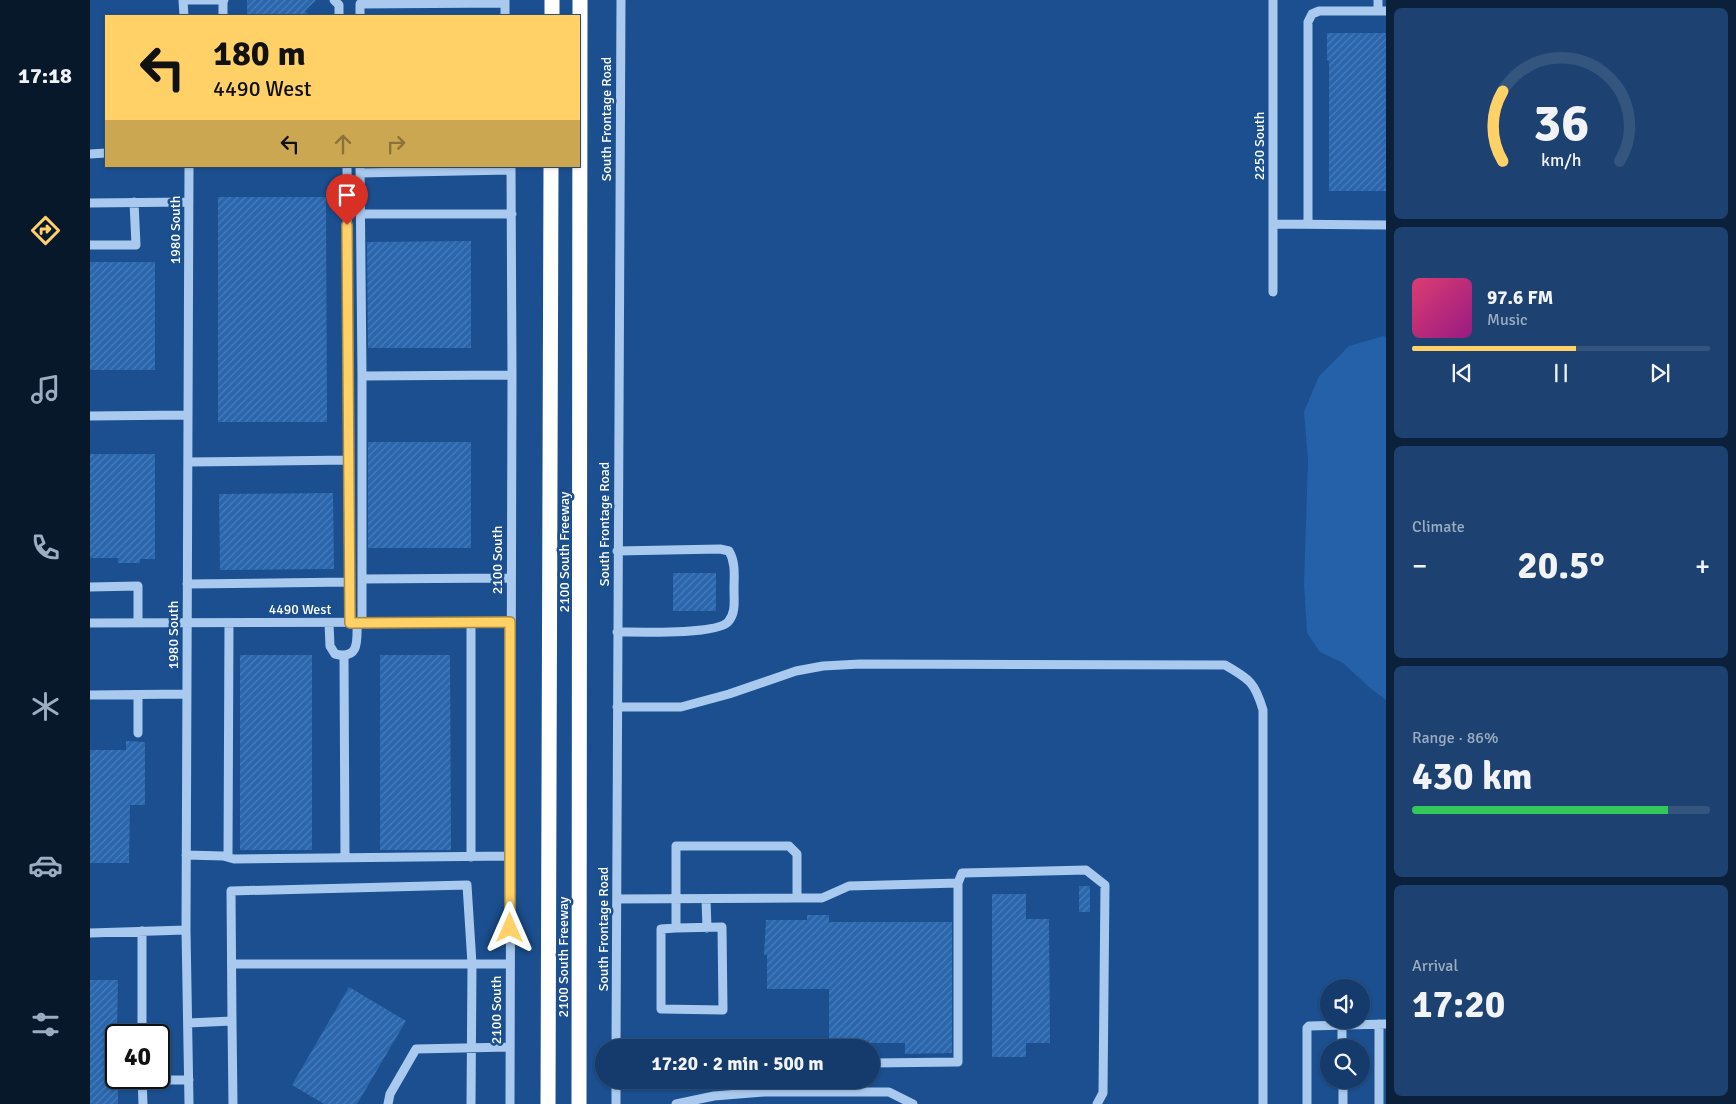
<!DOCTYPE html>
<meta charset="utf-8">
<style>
body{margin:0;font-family:Signika,sans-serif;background:#1d4271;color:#f1f3f6;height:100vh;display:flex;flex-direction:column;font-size:19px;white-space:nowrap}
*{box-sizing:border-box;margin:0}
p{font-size:16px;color:#9dadc1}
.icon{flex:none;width:28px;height:28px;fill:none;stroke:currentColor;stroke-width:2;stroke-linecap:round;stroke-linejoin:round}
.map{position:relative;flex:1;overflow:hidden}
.panel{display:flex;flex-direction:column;gap:8px;padding:8px;background:#0b203b;width:350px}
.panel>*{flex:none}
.banner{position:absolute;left:15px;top:15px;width:475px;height:152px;border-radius:0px;box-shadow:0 1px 4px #0004,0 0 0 1px #33557e;background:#ffd166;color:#111;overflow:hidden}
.fabs{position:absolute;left:1230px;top:979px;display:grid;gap:10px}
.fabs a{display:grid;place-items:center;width:50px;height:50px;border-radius:50%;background:#143b6b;box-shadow:0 1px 4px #0004,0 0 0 1px #33557e;font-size:25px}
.speed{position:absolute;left:15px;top:1024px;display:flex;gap:10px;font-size:25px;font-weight:700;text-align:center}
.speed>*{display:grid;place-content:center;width:65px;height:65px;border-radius:50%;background:#143b6b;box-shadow:0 1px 4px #0004,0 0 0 1px #33557e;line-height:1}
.speed .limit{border:2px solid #111;border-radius:8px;background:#fff;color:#111}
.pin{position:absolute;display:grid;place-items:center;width:42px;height:42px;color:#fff;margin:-51px -21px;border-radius:50% 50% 50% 0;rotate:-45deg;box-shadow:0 0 5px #0007}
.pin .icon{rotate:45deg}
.me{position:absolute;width:55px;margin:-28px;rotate:0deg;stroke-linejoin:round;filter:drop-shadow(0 0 4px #0008)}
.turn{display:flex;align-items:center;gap:18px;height:105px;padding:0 25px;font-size:22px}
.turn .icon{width:65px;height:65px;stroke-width:2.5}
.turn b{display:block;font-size:35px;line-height:42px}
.lanes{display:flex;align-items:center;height:48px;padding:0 25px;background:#0003;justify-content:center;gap:25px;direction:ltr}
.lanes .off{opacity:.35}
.big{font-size:38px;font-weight:800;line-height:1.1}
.panel .card{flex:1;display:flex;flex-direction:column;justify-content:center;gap:8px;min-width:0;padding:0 18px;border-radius:8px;background:#1d4271}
.panel .dial{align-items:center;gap:0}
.dial svg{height:130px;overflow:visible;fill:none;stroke:#33557e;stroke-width:7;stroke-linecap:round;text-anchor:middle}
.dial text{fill:#f1f3f6;stroke:none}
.song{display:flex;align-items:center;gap:15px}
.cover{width:60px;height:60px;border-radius:8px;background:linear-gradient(135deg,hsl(340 70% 55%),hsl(310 70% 35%))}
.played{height:5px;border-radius:2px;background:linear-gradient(90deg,#ffd166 55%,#33557e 55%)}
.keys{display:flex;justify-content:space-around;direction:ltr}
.heat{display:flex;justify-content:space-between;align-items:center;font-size:28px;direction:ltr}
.charge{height:8px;border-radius:4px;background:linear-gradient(90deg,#34c759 86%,#33557e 0)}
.trip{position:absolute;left:505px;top:1039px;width:285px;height:50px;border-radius:25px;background:#143b6b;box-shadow:0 1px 4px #0004,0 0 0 1px #33557e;font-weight:800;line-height:50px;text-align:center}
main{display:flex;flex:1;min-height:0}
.tabs{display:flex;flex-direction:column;width:90px;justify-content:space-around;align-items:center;background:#08182b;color:#9dadc1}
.tabs .icon{width:35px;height:35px}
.tabs .on{color:#ffd166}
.tabs b{font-size:22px;color:#f1f3f6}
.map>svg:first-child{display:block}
.grass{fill:#2461a8}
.building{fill:url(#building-hatch)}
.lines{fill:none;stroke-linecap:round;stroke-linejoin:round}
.minor{stroke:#a9c9ee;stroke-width:9}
.highway{stroke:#fff;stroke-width:15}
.route-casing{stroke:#a68842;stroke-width:12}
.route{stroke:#ffd166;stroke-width:9}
.labels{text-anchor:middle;stroke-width:5;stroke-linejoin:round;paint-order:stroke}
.street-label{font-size:14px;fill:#fff;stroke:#1b4f8f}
</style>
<main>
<nav class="tabs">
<b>17:18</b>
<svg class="icon on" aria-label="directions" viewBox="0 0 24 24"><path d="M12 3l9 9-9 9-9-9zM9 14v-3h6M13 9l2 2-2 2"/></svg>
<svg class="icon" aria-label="music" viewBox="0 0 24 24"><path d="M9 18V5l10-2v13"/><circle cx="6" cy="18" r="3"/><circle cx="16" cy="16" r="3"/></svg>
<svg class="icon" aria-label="phone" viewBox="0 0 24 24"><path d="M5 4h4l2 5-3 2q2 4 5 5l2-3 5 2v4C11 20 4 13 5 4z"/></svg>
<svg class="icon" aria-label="climate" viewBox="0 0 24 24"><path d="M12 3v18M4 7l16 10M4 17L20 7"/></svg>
<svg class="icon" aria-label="car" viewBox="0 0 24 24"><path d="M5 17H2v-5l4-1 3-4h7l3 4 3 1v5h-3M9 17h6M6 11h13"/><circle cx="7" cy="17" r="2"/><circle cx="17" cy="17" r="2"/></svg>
<svg class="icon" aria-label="filters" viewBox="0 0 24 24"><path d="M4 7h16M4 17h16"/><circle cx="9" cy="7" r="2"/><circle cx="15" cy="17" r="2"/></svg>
</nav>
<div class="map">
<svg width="1296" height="1104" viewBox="0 0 1296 1104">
<defs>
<pattern id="building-hatch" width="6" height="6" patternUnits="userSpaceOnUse" patternTransform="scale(1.25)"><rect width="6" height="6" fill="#2a66ad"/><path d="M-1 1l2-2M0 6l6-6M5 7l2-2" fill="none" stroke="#4a7db9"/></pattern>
</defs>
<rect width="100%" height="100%" fill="#1b4f8f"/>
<!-- grass -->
<path class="grass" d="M 1294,336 L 1296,337 L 1296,700 L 1279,687 L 1253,663 L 1230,652 L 1217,633 L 1214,584 L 1218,460 L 1214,412 L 1229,376 L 1259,346 Z"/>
<!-- building -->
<path class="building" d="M 157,0 L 226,0 L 215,11 L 220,16 L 157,16 Z
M 1237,33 L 1296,33 L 1296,191 L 1239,191 L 1239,61 L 1237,60 Z
M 128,197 L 236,197 L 237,422 L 128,422 Z
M 381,241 L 381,348 L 278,348 L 277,242 Z
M 0,262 L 65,262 L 65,370 L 0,370 Z
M 278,442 L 381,442 L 381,548 L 278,548 Z
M 0,454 L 65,454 L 65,559 L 50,559 L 50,563 L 28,563 L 28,558 L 0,558 Z
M 243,493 L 244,569 L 130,570 L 129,494 Z
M 583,573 L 626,573 L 626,611 L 583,611 Z
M 150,655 L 222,655 L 222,850 L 150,850 Z
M 290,655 L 360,655 L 361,850 L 290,850 Z
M 36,741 L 55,742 L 55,805 L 40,805 L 39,863 L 0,863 L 0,750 L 36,750 Z
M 989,886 L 1000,886 L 1000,912 L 989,912 Z
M 902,894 L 936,894 L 936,919 L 959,919 L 960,1043 L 936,1043 L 936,1057 L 902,1057 Z
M 717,915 L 739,915 L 739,922 L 862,922 L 862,1053 L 815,1054 L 815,1043 L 773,1043 L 773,1048 L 756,1048 L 756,1043 L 739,1043 L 739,989 L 677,989 L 677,955 L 674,955 L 676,920 L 717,920 Z
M 0,980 L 28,980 L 26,1078 L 28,1078 L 28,1104 L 0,1104 Z
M 259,987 L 316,1021 L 267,1104 L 234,1104 L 202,1085 Z"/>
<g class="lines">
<!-- minor -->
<path class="minor" d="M 93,0 L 134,0
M 93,0 L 94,16
M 133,0 L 133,16
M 244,0 L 249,5 L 249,16
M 415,0 L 415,16
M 1183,0 L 1183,292
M 1288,0 L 1288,11
M 270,16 L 270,4 L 415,3
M 0,154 L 16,153
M 99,166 L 96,930 L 99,1104
M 257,166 L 260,623
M 270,166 L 272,376 L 272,623
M 270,173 L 421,170
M 0,203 L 99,202
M 270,214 L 422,214
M 1183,224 L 1296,225
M 1218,224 L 1218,22 L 1222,14 L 1229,11 L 1296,11
M 0,245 L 46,245 L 44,202
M 272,376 L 422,375
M 0,416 L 98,415
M 98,462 L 259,460
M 272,579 L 421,578
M 97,584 L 259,582
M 0,587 L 48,586 L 48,623
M 0,623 L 420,622
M 239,623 L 240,646 L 245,654 C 270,660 267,640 267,623
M 527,632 C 547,632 626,635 638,622 C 646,613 644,601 644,589 C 644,576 646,563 639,551 L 630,549 L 527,551
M 254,656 L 255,858
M 0,695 L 97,694
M 48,695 L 48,733
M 527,707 L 591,707 L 639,694 L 706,671 L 733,666 L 770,664 L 1135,665 C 1160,679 1165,683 1173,710 L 1173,1104
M 96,855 L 133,856 L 144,859 L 420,856
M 138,857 L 139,623
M 381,857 L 381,622
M 868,883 L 872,873 L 996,870 L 1015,885 L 1013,1093 L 1007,1104
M 707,898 L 732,898 L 759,886 L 868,883 L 868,1062 L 782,1063
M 527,899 L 707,898 L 707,854 L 699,846 L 586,846 L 586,928 L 571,929 L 571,1009 L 633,1010 L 632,927 L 586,928
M 616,899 L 617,928
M 52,931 L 52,1035
M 0,933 L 96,930
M 142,964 L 382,964 L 377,885 L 141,891 L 142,1021
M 98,1023 L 142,1021 L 143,1104
M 1289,1024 L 1289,1104
M 1252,1025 L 1252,1048
M 526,1048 L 531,0
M 52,1078 L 53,1104
M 52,1080 L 99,1080
M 1253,1080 L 1253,1104
M 298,1104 L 300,1094 L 326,1049 L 420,1047
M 381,1104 L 382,964 L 420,964
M 420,1104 L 422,375 L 421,166
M 526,1104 L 526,1080
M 586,1104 L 624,1096 L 675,1092 L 799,1092 L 823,1104
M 1217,1104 L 1217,1028 L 1219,1026 L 1296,1024"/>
<!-- highway -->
<path class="highway" d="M 462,16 L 462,0
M 458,1104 L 461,166
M 489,1104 L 490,0"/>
</g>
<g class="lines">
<defs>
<path id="route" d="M 257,225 L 260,623 L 420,622 L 420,928"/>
</defs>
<!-- route casing -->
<use href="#route" class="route-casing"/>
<!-- route -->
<use href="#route" class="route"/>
</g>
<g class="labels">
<!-- street labels -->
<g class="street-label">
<text transform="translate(516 119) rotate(-90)" y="5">South Frontage Road</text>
<text transform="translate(1169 146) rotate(-90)" y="5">2250 South</text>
<text transform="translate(85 230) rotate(-90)" y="5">1980 South</text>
<text transform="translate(514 524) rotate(-90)" y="5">South Frontage Road</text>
<text transform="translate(474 552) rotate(-90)" y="5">2100 South Freeway</text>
<text transform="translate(407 560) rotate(-90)" y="5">2100 South</text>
<text x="210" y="614">4490 West</text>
<text transform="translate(83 635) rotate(-90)" y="5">1980 South</text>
<text transform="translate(513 929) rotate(-90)" y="5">South Frontage Road</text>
<text transform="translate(473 957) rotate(-90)" y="5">2100 South Freeway</text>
<text transform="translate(406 1010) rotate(-90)" y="5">2100 South</text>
</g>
</g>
</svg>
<div class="fabs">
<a><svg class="icon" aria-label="sound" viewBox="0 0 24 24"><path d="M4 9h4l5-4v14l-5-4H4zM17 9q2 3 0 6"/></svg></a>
<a><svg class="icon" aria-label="search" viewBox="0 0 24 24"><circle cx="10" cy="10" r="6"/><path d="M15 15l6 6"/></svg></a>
</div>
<div class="speed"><div class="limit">40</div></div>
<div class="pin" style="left:257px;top:225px;background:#d93025"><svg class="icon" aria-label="arrive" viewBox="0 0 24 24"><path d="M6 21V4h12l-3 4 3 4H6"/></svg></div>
<svg class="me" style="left:420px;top:928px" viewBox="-20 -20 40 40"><path d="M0-17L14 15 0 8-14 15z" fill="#ffd166" stroke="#fff" stroke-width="4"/></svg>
<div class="trip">17:20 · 2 min · 500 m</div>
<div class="banner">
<div class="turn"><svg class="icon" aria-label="left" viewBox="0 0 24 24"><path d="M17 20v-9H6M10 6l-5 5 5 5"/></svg><div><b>180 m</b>4490 West</div></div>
<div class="lanes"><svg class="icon" aria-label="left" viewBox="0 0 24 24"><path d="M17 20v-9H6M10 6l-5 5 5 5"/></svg><svg class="icon off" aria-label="ahead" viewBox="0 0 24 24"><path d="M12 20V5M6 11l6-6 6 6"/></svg><svg class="icon off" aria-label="right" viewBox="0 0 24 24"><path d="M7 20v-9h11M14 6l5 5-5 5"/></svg></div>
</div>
</div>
<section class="panel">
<div class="card dial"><svg viewBox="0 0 100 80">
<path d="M14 69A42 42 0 1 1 86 69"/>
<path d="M14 69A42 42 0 0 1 14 26" stroke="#ffd166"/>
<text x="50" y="56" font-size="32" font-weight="700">36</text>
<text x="50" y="72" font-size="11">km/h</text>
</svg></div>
<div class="card">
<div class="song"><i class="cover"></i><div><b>97.6 FM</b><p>Music</p></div></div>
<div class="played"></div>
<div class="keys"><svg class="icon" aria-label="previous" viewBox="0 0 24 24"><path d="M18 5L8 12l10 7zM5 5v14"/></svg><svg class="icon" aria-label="pause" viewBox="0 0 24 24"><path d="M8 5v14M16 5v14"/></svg><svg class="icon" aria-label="next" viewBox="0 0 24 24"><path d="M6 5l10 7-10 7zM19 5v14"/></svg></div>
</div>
<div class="card"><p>Climate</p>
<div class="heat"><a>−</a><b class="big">20.5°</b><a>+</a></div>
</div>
<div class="card"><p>Range · 86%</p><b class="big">430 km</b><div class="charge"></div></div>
<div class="card"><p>Arrival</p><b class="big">17:20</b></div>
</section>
</main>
